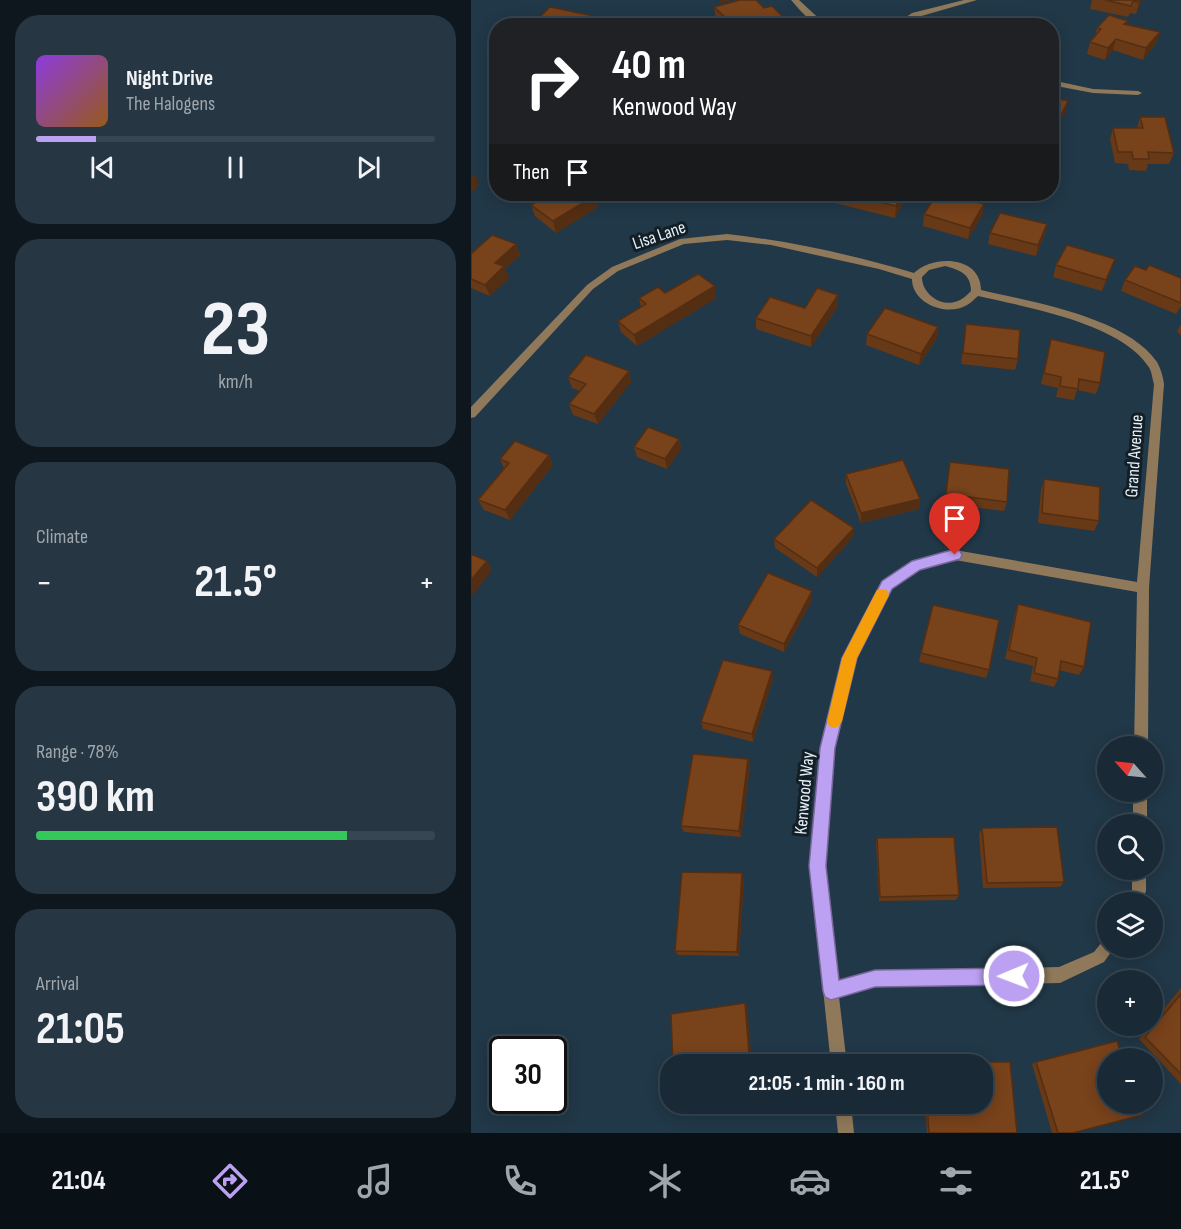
<!DOCTYPE html>
<meta charset="utf-8">
<style>
body{margin:0;font-family:"Sofia Sans Condensed",sans-serif;background:#263642;color:#f1f3f6;height:100vh;display:flex;flex-direction:column;font-size:22px;white-space:nowrap}
*{box-sizing:border-box;margin:0}
p{font-size:20px;color:#9fa7ad}
.icon{flex:none;width:33px;height:33px;fill:none;stroke:currentColor;stroke-width:2;stroke-linecap:round;stroke-linejoin:round}
.map{position:relative;flex:1;overflow:hidden}
.side{display:flex;flex-direction:column;gap:15px;padding:15px;background:#0e171e;width:471px}
.side>*{flex:none}
.banner{position:absolute;left:18px;top:18px;width:570px;height:183px;border-radius:24px;box-shadow:0 3px 15px #0003,0 0 0 2px #374651;background:#202124;color:#fff;overflow:hidden}
.needle{width:39px;rotate:297deg}
.tools{position:absolute;left:626px;top:736px;display:grid;gap:12px}
.tools a{display:grid;place-items:center;width:66px;height:66px;border-radius:50%;background:#192a36;box-shadow:0 3px 15px #0003,0 0 0 2px #374651;font-size:30px}
.speed{position:absolute;left:18px;top:1036px;display:flex;gap:12px;font-size:30px;font-weight:700;text-align:center}
.speed>*{display:grid;place-content:center;width:78px;height:78px;border-radius:50%;background:#192a36;box-shadow:0 3px 15px #0003,0 0 0 2px #374651;line-height:1}
.speed .limit{border:3px solid #111;border-radius:9px;background:#fff;color:#111}
.pin{position:absolute;display:grid;place-items:center;width:51px;height:51px;color:#fff;margin:-62px -26px;border-radius:50% 50% 50% 0;rotate:-45deg;box-shadow:0 0 6px #0007}
.pin .icon{rotate:45deg}
.me{position:absolute;width:66px;margin:-33px;rotate:269deg;stroke-linejoin:round;filter:drop-shadow(0 0 4px #0008)}
.turn{display:flex;align-items:center;gap:21px;height:126px;padding:0 24px;font-size:27px}
.turn .icon{width:78px;height:78px;stroke-width:2.5}
.turn b{display:block;font-size:42px;line-height:51px}
.then{display:flex;align-items:center;height:57px;padding:0 24px;background:#0003;gap:12px;font-size:22px}
.big{font-size:45px;font-weight:700;line-height:1.1}
.side .tile{flex:1;display:flex;flex-direction:column;justify-content:center;gap:9px;min-width:0;padding:0 21px;border-radius:24px;background:#263642}
.side .dial{align-items:center;gap:0}
.dial b{font-size:78px;line-height:1}
.song{display:flex;align-items:center;gap:18px}
.cover{width:72px;height:72px;border-radius:9px;background:linear-gradient(135deg,hsl(270 70% 55%),hsl(30 70% 35%))}
.played{height:6px;border-radius:3px;background:linear-gradient(90deg,#bca0f2 15%,#374651 15%)}
.keys{display:flex;justify-content:space-around;direction:ltr}
.heat{display:flex;justify-content:space-between;align-items:center;font-size:33px;direction:ltr}
.charge{height:9px;border-radius:4px;background:linear-gradient(90deg,#34c759 78%,#374651 0)}
.trip{position:absolute;left:189px;top:1054px;width:333px;height:60px;border-radius:24px;background:#192a36;box-shadow:0 3px 15px #0003,0 0 0 2px #374651;font-weight:700;line-height:60px;text-align:center}
.dock{display:flex;height:96px;justify-content:space-around;align-items:center;background:#0a1116;color:#9fa7ad}
.dock .icon{width:42px;height:42px}
.dock .on{color:#bca0f2}
.dock b{font-size:27px;color:#f1f3f6}
main{display:flex;flex:1;min-height:0}
.map>svg:first-child{display:block}
.lines{fill:none;stroke-linecap:round;stroke-linejoin:round}
.minor{fill:#90795b;fill-rule:evenodd}
.wall{fill:#673917}
.shaded-wall{fill:#542e13}
.building{fill:#78421b;stroke:#542e13;stroke-width:1.5}
.route{fill:#bca0f2;stroke:#7a689d;stroke-width:1.5}
.slow{fill:#f59e0b}
.labels{text-anchor:middle;stroke-width:6;stroke-linejoin:round;paint-order:stroke}
.street-label{font-size:18px;fill:#e3f1fb;stroke:#141e25}
</style>
<main>
<section class="side">
<div class="tile">
<div class="song"><i class="cover"></i><div><b>Night Drive</b><p>The Halogens</p></div></div>
<div class="played"></div>
<div class="keys"><svg class="icon" aria-label="previous" viewBox="0 0 24 24"><path d="M18 5L8 12l10 7zM5 5v14"/></svg><svg class="icon" aria-label="pause" viewBox="0 0 24 24"><path d="M8 5v14M16 5v14"/></svg><svg class="icon" aria-label="next" viewBox="0 0 24 24"><path d="M6 5l10 7-10 7zM19 5v14"/></svg></div>
</div>
<div class="tile dial"><b>23</b><p>km/h</p></div>
<div class="tile"><p>Climate</p>
<div class="heat"><a>−</a><b class="big">21.5°</b><a>+</a></div>
</div>
<div class="tile"><p>Range · 78%</p><b class="big">390 km</b><div class="charge"></div></div>
<div class="tile"><p>Arrival</p><b class="big">21:05</b></div>
</section>
<div class="map">
<svg width="710" height="1133" viewBox="0 0 710 1133">
<rect width="100%" height="100%" fill="#213848"/>
<g class="lines">
<!-- minor -->
<path class="minor" d="M 320,0 L 328,0 L 356,26 C 341,26 330,11 320,0 Z
M 493,0 L 506,0 L 447,17 L 431,26 L 422,26 L 441,13 Z
M 580,80 L 622,89 L 667,91 L 671,93 L 667,95 L 622,93 L 580,85 Z
M 256,234 C 319,241 382,255 443,273 C 463,254 510,256 510,290 C 561,302 655,317 686,362 C 690,369 692,377 693,384 L 678,588 L 677,747 L 663,747 L 666,592 L 484,560 L 449,569 L 420,589 L 385,659 L 363,748 L 353,866 L 366,982 L 404,971 L 588,967 L 623,952 L 631,942 L 636,939 L 636,948 L 643,948 L 633,962 L 589,983 L 404,987 L 368,997 L 376,1065 L 360,1065 L 339,866 L 349,748 L 373,658 L 412,581 L 442,561 L 484,550 L 666,582 L 683,384 C 681,378 681,371 677,366 C 649,323 555,307 507,296 C 503,299 500,303 496,305 C 476,317 441,304 441,279 L 408,269 L 300,245 L 256,240 L 213,244 L 147,271 L 122,289 L 4,417 L 0,418 L 0,407 L 116,285 L 141,267 L 209,239 ZM 474,266 C 489,270 500,274 500,291 C 497,294 493,298 489,300 C 472,309 451,295 451,277 L 458,270 Z
M 662,792 L 676,792 L 676,825 L 662,825 Z
M 661,870 L 675,870 L 675,891 L 670,903 L 655,903 L 661,890 Z
M 364,1104 L 380,1104 L 383,1133 L 367,1133 Z"/>
</g>
<!-- wall -->
<path class="wall" d="M 264,0 L 285,0 L 293,8 L 311,16 L 311,26 L 252,26 L 245,19 L 243,7 L 265,1 Z
M 621,0 L 670,0 L 665,14 L 659,13 L 657,17 L 619,9 Z
M 66,20 L 129,26 L 67,26 Z
M 655,24 L 689,32 L 685,43 L 672,60 L 642,50 L 634,60 L 616,54 L 619,42 L 624,37 L 626,28 Z
M 669,117 L 703,153 L 698,164 L 677,164 L 675,171 L 658,170 L 657,164 L 644,163 L 639,139 L 642,128 L 666,128 Z
M 360,194 L 433,194 L 433,201 L 424,218 L 360,202 Z
M 513,204 L 511,216 L 497,239 L 452,226 L 453,214 Z
M 60,205 L 127,207 L 85,233 L 64,216 Z
M 576,224 L 573,236 L 565,256 L 517,244 L 519,233 Z
M 45,244 L 49,255 L 34,269 L 38,278 L 19,296 L 0,288 L 0,254 Z
M 585,265 L 640,270 L 631,291 L 582,277 Z
M 675,270 L 710,278 L 710,306 L 705,314 L 650,291 L 654,280 Z
M 194,293 L 245,298 L 166,346 L 150,332 L 147,321 L 170,307 L 168,298 Z
M 367,295 L 367,306 L 340,347 L 285,329 L 285,318 L 334,308 Z
M 495,324 L 547,359 L 544,370 L 490,364 Z
M 710,324 L 710,335 L 706,332 Z
M 467,327 L 466,338 L 448,365 L 395,345 L 396,334 Z
M 580,339 L 629,383 L 625,394 L 606,390 L 603,400 L 585,397 L 587,388 L 570,384 Z
M 158,371 L 160,382 L 127,424 L 102,415 L 98,404 L 109,391 L 101,388 L 97,377 Z
M 208,439 L 210,449 L 196,469 L 166,457 L 163,447 Z
M 78,455 L 82,465 L 39,520 L 13,510 L 7,500 L 33,468 L 29,459 Z
M 479,462 L 536,502 L 533,511 L 473,504 Z
M 375,474 L 449,499 L 448,509 L 390,523 L 375,484 Z
M 573,479 L 628,521 L 623,531 L 567,523 L 570,490 Z
M 382,537 L 346,577 L 304,548 L 303,539 Z
M 341,600 L 313,652 L 269,634 L 267,625 Z
M 547,604 L 613,667 L 608,675 L 588,670 L 587,679 L 583,687 L 559,681 L 562,666 L 534,659 L 544,613 Z
M 450,653 L 518,670 L 515,678 L 448,662 Z
M 302,679 L 282,742 L 232,729 L 230,722 Z
M 277,759 L 279,766 L 270,837 L 213,832 L 210,826 Z
M 511,828 L 593,882 L 589,887 L 512,888 L 508,834 Z
M 406,838 L 488,895 L 485,900 L 408,901 L 405,844 Z
M 273,878 L 268,956 L 207,955 L 204,951 Z
M 710,988 L 710,1084 L 668,1039 L 679,1026 L 681,1026 L 681,1023 Z
M 454,1062 L 539,1062 L 546,1133 L 456,1133 L 454,1104 L 512,1104 L 512,1065 L 452,1065 L 452,1064 Z
M 565,1062 L 602,1133 L 581,1133 L 561,1064 Z
M 204,1104 L 253,1104 L 207,1112 L 204,1111 Z"/>
<!-- shaded-wall -->
<path class="shaded-wall" d="M 249,0 L 261,0 L 249,3 Z
M 669,0 L 670,0 L 669,5 L 665,14 Z
M 311,16 L 311,26 L 295,26 L 294,21 Z
M 127,17 L 129,26 L 119,26 Z
M 689,32 L 685,43 L 672,60 L 675,48 Z
M 645,39 L 642,50 L 634,60 L 637,48 Z
M 597,101 L 594,113 L 580,140 L 580,134 Z
M 4,174 L 8,186 L 0,192 L 0,177 Z
M 168,194 L 184,194 L 169,197 Z
M 431,194 L 433,194 L 433,201 L 424,218 L 425,206 Z
M 125,195 L 127,207 L 85,233 L 82,221 Z
M 513,204 L 511,216 L 497,239 L 499,228 Z
M 576,224 L 573,236 L 565,256 L 567,245 Z
M 45,244 L 49,255 L 34,269 L 38,278 L 19,296 L 14,285 L 24,263 Z
M 644,259 L 640,270 L 631,291 L 635,280 Z
M 244,286 L 245,298 L 166,346 L 163,335 Z
M 367,295 L 367,306 L 340,347 L 340,336 Z
M 467,327 L 466,338 L 448,365 L 450,354 Z
M 158,371 L 160,382 L 127,424 L 123,414 Z
M 208,439 L 210,449 L 196,469 L 194,459 Z
M 78,455 L 82,465 L 39,520 L 34,510 Z
M 449,499 L 448,509 L 390,523 L 390,513 Z
M 383,528 L 382,537 L 346,577 L 346,568 Z
M 16,561 L 21,570 L 0,597 L 0,580 Z
M 341,591 L 341,600 L 313,652 L 313,644 Z
M 301,671 L 302,679 L 282,742 L 281,734 Z
M 277,759 L 279,766 L 270,837 L 268,831 Z
M 271,873 L 273,878 L 268,956 L 266,952 Z
M 274,1003 L 276,1005 L 281,1065 L 279,1065 Z"/>
<!-- building -->
<path class="building" d="M 269,0 L 285,0 L 293,8 L 301,6 L 311,16 L 294,21 L 299,26 L 258,26 L 256,23 L 259,22 L 243,7 Z
M 634,0 L 669,0 L 668,2 L 662,1 L 660,6 Z
M 79,7 L 127,17 L 119,26 L 93,26 L 66,20 Z
M 638,15 L 657,21 L 653,24 L 689,32 L 675,48 L 645,39 L 637,48 L 619,42 L 630,29 L 626,28 Z
M 580,97 L 597,101 L 580,134 Z
M 669,117 L 694,117 L 703,153 L 677,152 L 678,159 L 662,159 L 661,152 L 647,152 L 642,128 L 672,128 Z
M 80,194 L 122,194 L 125,195 L 82,221 L 60,205 Z
M 372,194 L 431,194 L 425,206 Z
M 466,194 L 476,194 L 513,204 L 499,228 L 453,214 Z
M 529,213 L 576,224 L 567,245 L 519,233 Z
M 21,235 L 45,244 L 24,263 L 33,266 L 14,285 L 0,279 L 0,254 Z
M 596,245 L 644,259 L 635,280 L 585,265 Z
M 678,265 L 710,278 L 710,303 L 654,280 L 664,266 L 675,270 Z
M 227,274 L 244,286 L 163,335 L 147,321 L 175,304 L 168,298 L 187,287 L 194,293 Z
M 346,288 L 367,295 L 340,336 L 285,318 L 299,297 L 334,308 Z
M 414,308 L 467,327 L 450,354 L 396,334 Z
M 495,324 L 549,330 L 547,359 L 492,353 Z
M 580,339 L 634,352 L 629,383 L 608,379 L 607,389 L 589,386 L 590,377 L 573,373 Z
M 115,355 L 158,371 L 123,414 L 98,404 L 115,384 L 97,377 Z
M 177,427 L 208,439 L 194,459 L 163,447 Z
M 44,441 L 78,455 L 34,510 L 7,500 L 38,463 L 29,459 Z
M 432,460 L 449,499 L 390,513 L 375,474 Z
M 479,462 L 538,469 L 536,502 L 475,494 Z
M 573,479 L 629,487 L 628,521 L 571,513 Z
M 340,500 L 383,528 L 346,568 L 303,539 Z
M 0,554 L 16,561 L 0,580 Z
M 297,573 L 341,591 L 313,644 L 267,625 Z
M 547,604 L 620,622 L 613,667 L 590,661 L 587,679 L 563,673 L 566,658 L 538,650 Z
M 462,605 L 528,620 L 518,670 L 450,653 Z
M 252,660 L 301,671 L 281,734 L 230,722 Z
M 222,754 L 277,759 L 268,831 L 210,826 Z
M 586,827 L 593,882 L 516,883 L 511,828 Z
M 483,837 L 488,895 L 409,897 L 406,838 Z
M 211,872 L 271,873 L 266,952 L 204,951 Z
M 710,994 L 710,1074 L 674,1037 Z
M 274,1003 L 279,1065 L 202,1065 L 200,1014 Z
M 646,1041 L 652,1059 L 636,1059 L 636,1104 L 667,1104 L 671,1115 L 602,1133 L 587,1133 L 565,1062 Z
M 454,1062 L 539,1062 L 546,1133 L 458,1133 L 456,1104 L 512,1104 L 512,1065 L 454,1065 Z
M 204,1104 L 246,1104 L 204,1111 Z"/>
<!-- route -->
<path class="route" d="M 484,549 L 489,551 L 491,555 L 489,559 L 449,570 L 421,589 L 386,658 L 364,748 L 355,866 L 368,980 L 404,970 L 543,968 L 549,970 L 552,976 L 549,983 L 543,985 L 404,987 L 360,1000 L 354,997 L 352,991 L 338,866 L 349,748 L 371,658 L 411,581 L 441,561 Z"/>
<!-- slow -->
<path class="slow" d="M 411,589 L 416,590 L 418,595 L 386,658 L 371,721 L 368,726 L 363,728 L 358,726 L 356,721 L 371,658 L 406,590 Z"/>
<g class="labels">
<!-- street labels -->
<g class="street-label">
<text transform="translate(188 235) rotate(-19)" y="6">Lisa Lane</text>
<text transform="translate(663 456) rotate(-86)" y="6">Grand Avenue</text>
<text transform="translate(333 793) rotate(-85)" y="6">Kenwood Way</text>
</g>
</g>
</svg>
<div class="tools">
<a><svg class="needle" viewBox="-14 -14 28 28"><path d="M0-13l5 13h-10z" fill="#e53935"/><path d="M0 13l5-13h-10z" fill="#9fa7ad"/></svg></a>
<a><svg class="icon" aria-label="search" viewBox="0 0 24 24"><circle cx="10" cy="10" r="6"/><path d="M15 15l6 6"/></svg></a>
<a><svg class="icon" aria-label="layers" viewBox="0 0 24 24"><path d="M12 4l9 5-9 5-9-5zM3 14l9 5 9-5"/></svg></a>
<a>+</a>
<a>−</a>
</div>
<div class="speed"><div class="limit">30</div></div>
<div class="pin" style="left:484px;top:555px;background:#d93025"><svg class="icon" aria-label="arrive" viewBox="0 0 24 24"><path d="M6 21V4h12l-3 4 3 4H6"/></svg></div>
<svg class="me" style="left:543px;top:976px" viewBox="-20 -20 40 40"><circle r="17" fill="#bca0f2" stroke="#fff" stroke-width="3"/><path d="M0-11L8 9 0 5-8 9z" fill="#fff"/></svg>
<div class="trip">21:05 · 1 min · 160 m</div>
<div class="banner">
<div class="turn"><svg class="icon" aria-label="right" viewBox="0 0 24 24"><path d="M7 20v-9h11M14 6l5 5-5 5"/></svg><div><b>40 m</b>Kenwood Way</div></div>
<div class="then">Then<svg class="icon" aria-label="arrive" viewBox="0 0 24 24"><path d="M6 21V4h12l-3 4 3 4H6"/></svg></div>
</div>
</div>
</main>
<nav class="dock">
<b>21:04</b>
<svg class="icon on" aria-label="directions" viewBox="0 0 24 24"><path d="M12 3l9 9-9 9-9-9zM9 14v-3h6M13 9l2 2-2 2"/></svg>
<svg class="icon" aria-label="music" viewBox="0 0 24 24"><path d="M9 18V5l10-2v13"/><circle cx="6" cy="18" r="3"/><circle cx="16" cy="16" r="3"/></svg>
<svg class="icon" aria-label="phone" viewBox="0 0 24 24"><path d="M5 4h4l2 5-3 2q2 4 5 5l2-3 5 2v4C11 20 4 13 5 4z"/></svg>
<svg class="icon" aria-label="climate" viewBox="0 0 24 24"><path d="M12 3v18M4 7l16 10M4 17L20 7"/></svg>
<svg class="icon" aria-label="car" viewBox="0 0 24 24"><path d="M5 17H2v-5l4-1 3-4h7l3 4 3 1v5h-3M9 17h6M6 11h13"/><circle cx="7" cy="17" r="2"/><circle cx="17" cy="17" r="2"/></svg>
<svg class="icon" aria-label="filters" viewBox="0 0 24 24"><path d="M4 7h16M4 17h16"/><circle cx="9" cy="7" r="2"/><circle cx="15" cy="17" r="2"/></svg>
<b>21.5°</b>
</nav>
